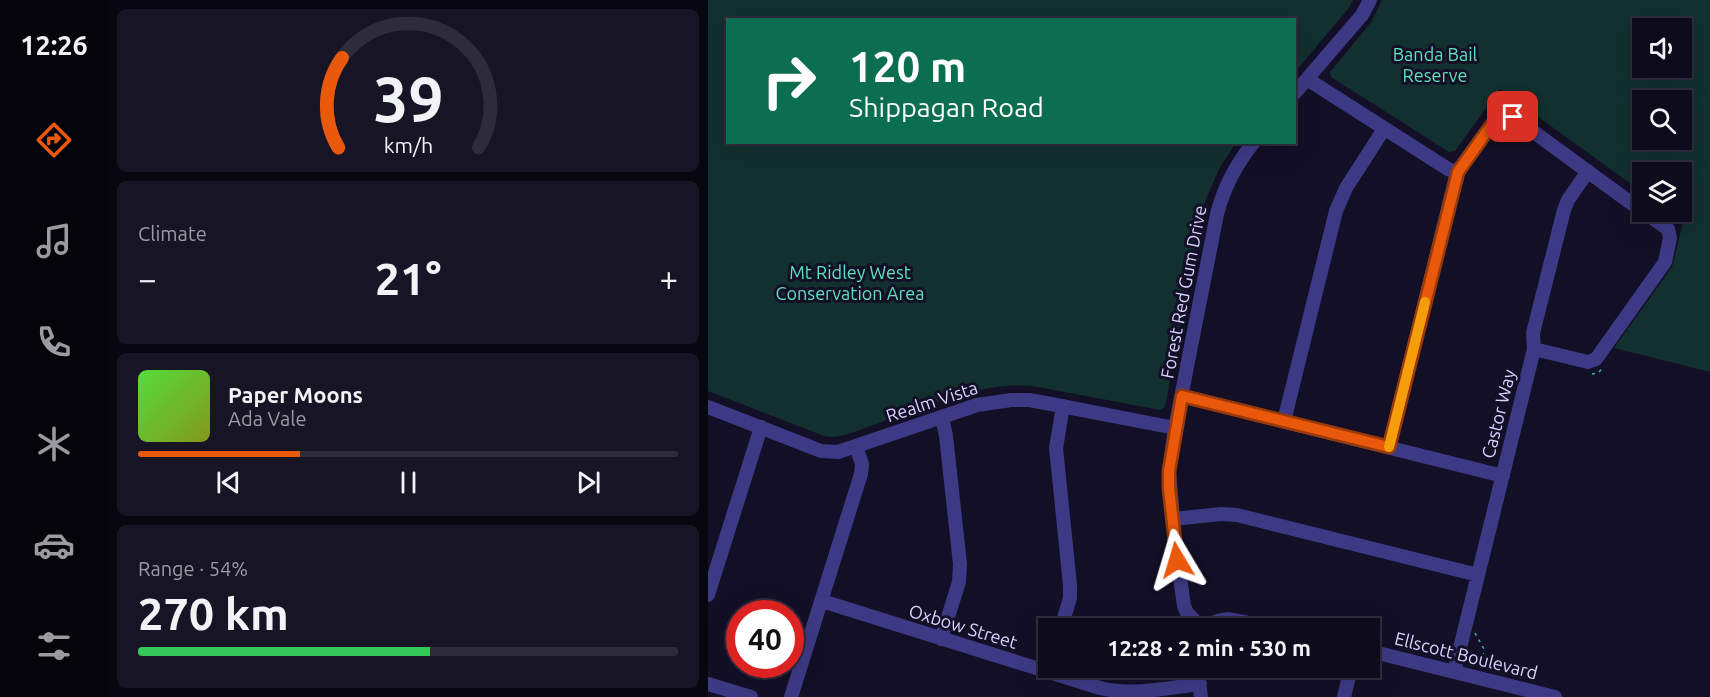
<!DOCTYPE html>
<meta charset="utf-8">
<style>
body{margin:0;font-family:Ubuntu,sans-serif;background:#171425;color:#f1f3f6;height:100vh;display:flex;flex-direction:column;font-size:22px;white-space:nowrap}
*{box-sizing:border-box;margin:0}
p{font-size:20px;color:#9b9ba3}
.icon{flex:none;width:33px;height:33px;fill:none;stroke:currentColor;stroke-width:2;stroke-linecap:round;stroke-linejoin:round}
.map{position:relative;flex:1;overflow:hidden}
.panel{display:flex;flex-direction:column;gap:9px;padding:9px;background:#08060f;width:600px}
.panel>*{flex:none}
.banner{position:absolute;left:18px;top:18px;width:570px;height:126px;border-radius:0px;box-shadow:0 6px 24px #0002,0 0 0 2px #2e2b3b;background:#0b6e4f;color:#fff;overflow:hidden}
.fabs{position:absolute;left:924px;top:18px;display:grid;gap:12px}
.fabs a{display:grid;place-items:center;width:60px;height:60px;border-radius:0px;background:#0e0b1c;box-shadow:0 6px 24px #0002,0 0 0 2px #2e2b3b;font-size:30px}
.speed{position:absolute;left:18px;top:600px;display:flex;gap:12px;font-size:30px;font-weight:700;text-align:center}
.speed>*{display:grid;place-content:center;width:78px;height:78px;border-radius:50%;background:#0e0b1c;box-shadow:0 6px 24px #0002,0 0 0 2px #2e2b3b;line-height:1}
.speed .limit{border:9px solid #d22;background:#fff;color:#111}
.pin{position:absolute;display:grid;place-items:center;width:51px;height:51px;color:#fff;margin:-26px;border-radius:12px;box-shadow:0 3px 9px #0006}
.me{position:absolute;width:66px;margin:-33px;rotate:353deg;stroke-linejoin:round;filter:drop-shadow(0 0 4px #0008)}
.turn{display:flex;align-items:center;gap:21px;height:126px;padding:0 24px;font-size:27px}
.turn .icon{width:78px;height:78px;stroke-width:2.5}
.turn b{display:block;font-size:42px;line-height:51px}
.big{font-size:45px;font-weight:600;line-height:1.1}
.panel .tile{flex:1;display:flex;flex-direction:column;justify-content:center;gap:9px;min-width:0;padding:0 21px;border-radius:9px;background:#171425}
.panel .dial{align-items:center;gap:0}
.dial svg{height:156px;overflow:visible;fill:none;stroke:#2e2b3b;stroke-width:7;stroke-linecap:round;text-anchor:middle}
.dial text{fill:#f1f3f6;stroke:none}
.song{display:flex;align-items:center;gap:18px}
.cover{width:72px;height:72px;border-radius:9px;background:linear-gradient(135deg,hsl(110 70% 55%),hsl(70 70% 35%))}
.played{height:6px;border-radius:3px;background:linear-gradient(90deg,#ea580c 30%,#2e2b3b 30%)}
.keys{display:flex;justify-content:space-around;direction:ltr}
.heat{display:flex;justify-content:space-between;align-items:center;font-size:33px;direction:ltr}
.charge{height:9px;border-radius:4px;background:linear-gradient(90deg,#34c759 54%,#2e2b3b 0)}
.trip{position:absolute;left:330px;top:618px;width:342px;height:60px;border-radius:0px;background:#0e0b1c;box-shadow:0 6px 24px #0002,0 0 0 2px #2e2b3b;font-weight:600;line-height:60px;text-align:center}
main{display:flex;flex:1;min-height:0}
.tabs{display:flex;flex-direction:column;width:108px;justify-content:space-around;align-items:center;background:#06040b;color:#9b9ba3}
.tabs .icon{width:42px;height:42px}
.tabs .on{color:#ea580c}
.tabs b{font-size:27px;color:#f1f3f6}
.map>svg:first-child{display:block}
.green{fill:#12302f;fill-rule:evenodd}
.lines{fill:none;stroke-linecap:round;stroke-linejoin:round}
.path{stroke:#2fb8b0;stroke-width:1.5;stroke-dasharray:3 4.5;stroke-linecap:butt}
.minor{stroke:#3d3a85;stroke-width:14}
.route-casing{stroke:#983908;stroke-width:15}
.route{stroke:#ea580c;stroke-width:10}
.slow{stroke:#f59e0b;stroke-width:10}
.labels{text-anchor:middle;stroke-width:6;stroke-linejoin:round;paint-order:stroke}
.park-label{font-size:18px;fill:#5fe0c0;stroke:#130f26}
.street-label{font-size:18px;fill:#d9d4ff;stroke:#130f26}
</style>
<main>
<nav class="tabs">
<b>12:26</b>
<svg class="icon on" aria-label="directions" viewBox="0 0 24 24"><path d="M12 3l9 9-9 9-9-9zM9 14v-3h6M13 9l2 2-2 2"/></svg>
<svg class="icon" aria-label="music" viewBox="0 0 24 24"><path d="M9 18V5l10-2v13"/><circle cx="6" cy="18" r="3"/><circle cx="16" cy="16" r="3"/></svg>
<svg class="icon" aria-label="phone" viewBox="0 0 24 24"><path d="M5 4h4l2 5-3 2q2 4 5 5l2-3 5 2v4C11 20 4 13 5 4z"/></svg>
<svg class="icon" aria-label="climate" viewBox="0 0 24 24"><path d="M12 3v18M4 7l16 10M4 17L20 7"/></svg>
<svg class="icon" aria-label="car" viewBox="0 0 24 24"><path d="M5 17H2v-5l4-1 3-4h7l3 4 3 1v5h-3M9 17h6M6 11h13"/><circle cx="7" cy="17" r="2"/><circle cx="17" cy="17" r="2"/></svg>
<svg class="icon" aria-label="filters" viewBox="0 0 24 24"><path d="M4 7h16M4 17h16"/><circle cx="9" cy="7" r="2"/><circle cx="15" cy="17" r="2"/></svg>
</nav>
<section class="panel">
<div class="tile dial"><svg viewBox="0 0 100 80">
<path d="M14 69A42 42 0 1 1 86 69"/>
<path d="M14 69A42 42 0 0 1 16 23" stroke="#ea580c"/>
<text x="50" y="56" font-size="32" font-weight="700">39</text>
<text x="50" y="72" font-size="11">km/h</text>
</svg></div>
<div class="tile"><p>Climate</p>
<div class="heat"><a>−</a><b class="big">21°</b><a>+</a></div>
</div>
<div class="tile">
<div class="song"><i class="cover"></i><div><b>Paper Moons</b><p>Ada Vale</p></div></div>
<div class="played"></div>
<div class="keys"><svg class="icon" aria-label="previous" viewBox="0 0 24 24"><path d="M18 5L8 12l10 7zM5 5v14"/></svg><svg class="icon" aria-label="pause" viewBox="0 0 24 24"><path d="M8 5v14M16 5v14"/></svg><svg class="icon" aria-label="next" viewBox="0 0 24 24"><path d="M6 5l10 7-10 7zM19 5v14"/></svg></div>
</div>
<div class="tile"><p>Range · 54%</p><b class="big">270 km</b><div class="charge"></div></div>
</section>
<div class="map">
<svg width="1002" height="697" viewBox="0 0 1002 697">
<rect width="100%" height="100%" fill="#130f26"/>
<!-- green -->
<path class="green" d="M 0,0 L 645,0 L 640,9 L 587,72 L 586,20 L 20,20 L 20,142 L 528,143 L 512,167 L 497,201 L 457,407 L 452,410 L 330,387 C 276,379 219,407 168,424 C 154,429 139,436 124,437 L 116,436 L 0,391 Z
M 674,0 L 1002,0 L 1002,372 L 906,348 L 964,267 L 975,222 L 962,212 L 974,212 L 974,172 L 934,172 L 934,192 L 792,89 L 747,151 L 741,152 L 623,77 L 622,72 L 664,21 ZM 934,28 L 974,28 L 974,68 L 934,68 ZM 934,100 L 974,100 L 974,140 L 934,140 Z"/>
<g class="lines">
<!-- path -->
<path class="path" d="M 792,103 L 796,102 L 805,104
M 884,374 L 890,373 L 895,368
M 767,633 L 776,649 L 774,662"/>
<!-- minor -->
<path class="minor" d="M 599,79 L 740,169 L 749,172
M 586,94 L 654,15 L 662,0
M 826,349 L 880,362 L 888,359 L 957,262 L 962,238 L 960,229 L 936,212
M 474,396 L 795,476
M 0,407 L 113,451 L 130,452 L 148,446 L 269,405 L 303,400 L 321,400 L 343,404 L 467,428
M 576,421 L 628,211 L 638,188 L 676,129
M 681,447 L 749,172 L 787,120 L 794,115 L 805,117 L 934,211
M 465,519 L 513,514 L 529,515 L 770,575
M 0,595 L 53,427
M 114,601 L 392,688 C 425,696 459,688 492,684
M 353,628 L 362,598 L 362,585 L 348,448 L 355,406
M 494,628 L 479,613 L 476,606 L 467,541 L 461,471 L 467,428 L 509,214 C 516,187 528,164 546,142
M 498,628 C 505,622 511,619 521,619 L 567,628
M 233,639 L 251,582 L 252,564 L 238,436 L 234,417
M 662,651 L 847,697
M 489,668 L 493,697
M 746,672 L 826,349 L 825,333 L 856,210 L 860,200 L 880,171
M 0,684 L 43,697
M 83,697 L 153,474 L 154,464 L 148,446
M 636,697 L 643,668"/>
</g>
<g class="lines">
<defs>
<path id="route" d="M 469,560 L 461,488 L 461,471 L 474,396 L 681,447 L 750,172 L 787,120 L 794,115 L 805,117"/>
</defs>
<!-- route casing -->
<use href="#route" class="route-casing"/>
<!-- route -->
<use href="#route" class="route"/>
<!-- slow -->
<path class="slow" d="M 681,447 L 717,302"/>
</g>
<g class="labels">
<!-- park labels -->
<g class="park-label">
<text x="727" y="61">Banda Bail<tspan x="727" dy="21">Reserve</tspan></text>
<text x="142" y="279">Mt Ridley West<tspan x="142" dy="21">Conservation Area</tspan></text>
</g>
<!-- street labels -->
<g class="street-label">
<text transform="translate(476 292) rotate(-79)" y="6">Forest Red Gum Drive</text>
<text transform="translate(224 402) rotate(-18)" y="6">Realm Vista</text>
<text transform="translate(791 414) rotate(-76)" y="6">Castor Way</text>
<text transform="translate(255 627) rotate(17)" y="6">Oxbow Street</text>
<text transform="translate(758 656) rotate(14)" y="6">Ellscott Boulevard</text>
</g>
</g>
</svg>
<div class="fabs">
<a><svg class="icon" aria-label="sound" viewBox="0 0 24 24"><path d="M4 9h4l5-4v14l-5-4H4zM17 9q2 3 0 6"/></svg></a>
<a><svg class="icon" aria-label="search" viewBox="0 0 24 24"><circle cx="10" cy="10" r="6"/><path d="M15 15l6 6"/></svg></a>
<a><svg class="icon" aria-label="layers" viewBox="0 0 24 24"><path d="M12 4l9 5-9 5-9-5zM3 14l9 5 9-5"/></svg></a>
</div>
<div class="speed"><div class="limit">40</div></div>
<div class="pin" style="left:805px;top:117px;background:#d93025"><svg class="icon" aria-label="arrive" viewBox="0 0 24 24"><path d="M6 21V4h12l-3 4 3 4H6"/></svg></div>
<svg class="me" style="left:469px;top:560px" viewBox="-20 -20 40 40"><path d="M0-17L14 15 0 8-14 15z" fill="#ea580c" stroke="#fff" stroke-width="4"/></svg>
<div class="trip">12:28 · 2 min · 530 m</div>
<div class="banner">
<div class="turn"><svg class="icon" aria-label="right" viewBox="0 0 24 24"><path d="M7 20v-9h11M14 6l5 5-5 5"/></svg><div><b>120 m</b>Shippagan Road</div></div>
</div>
</div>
</main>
